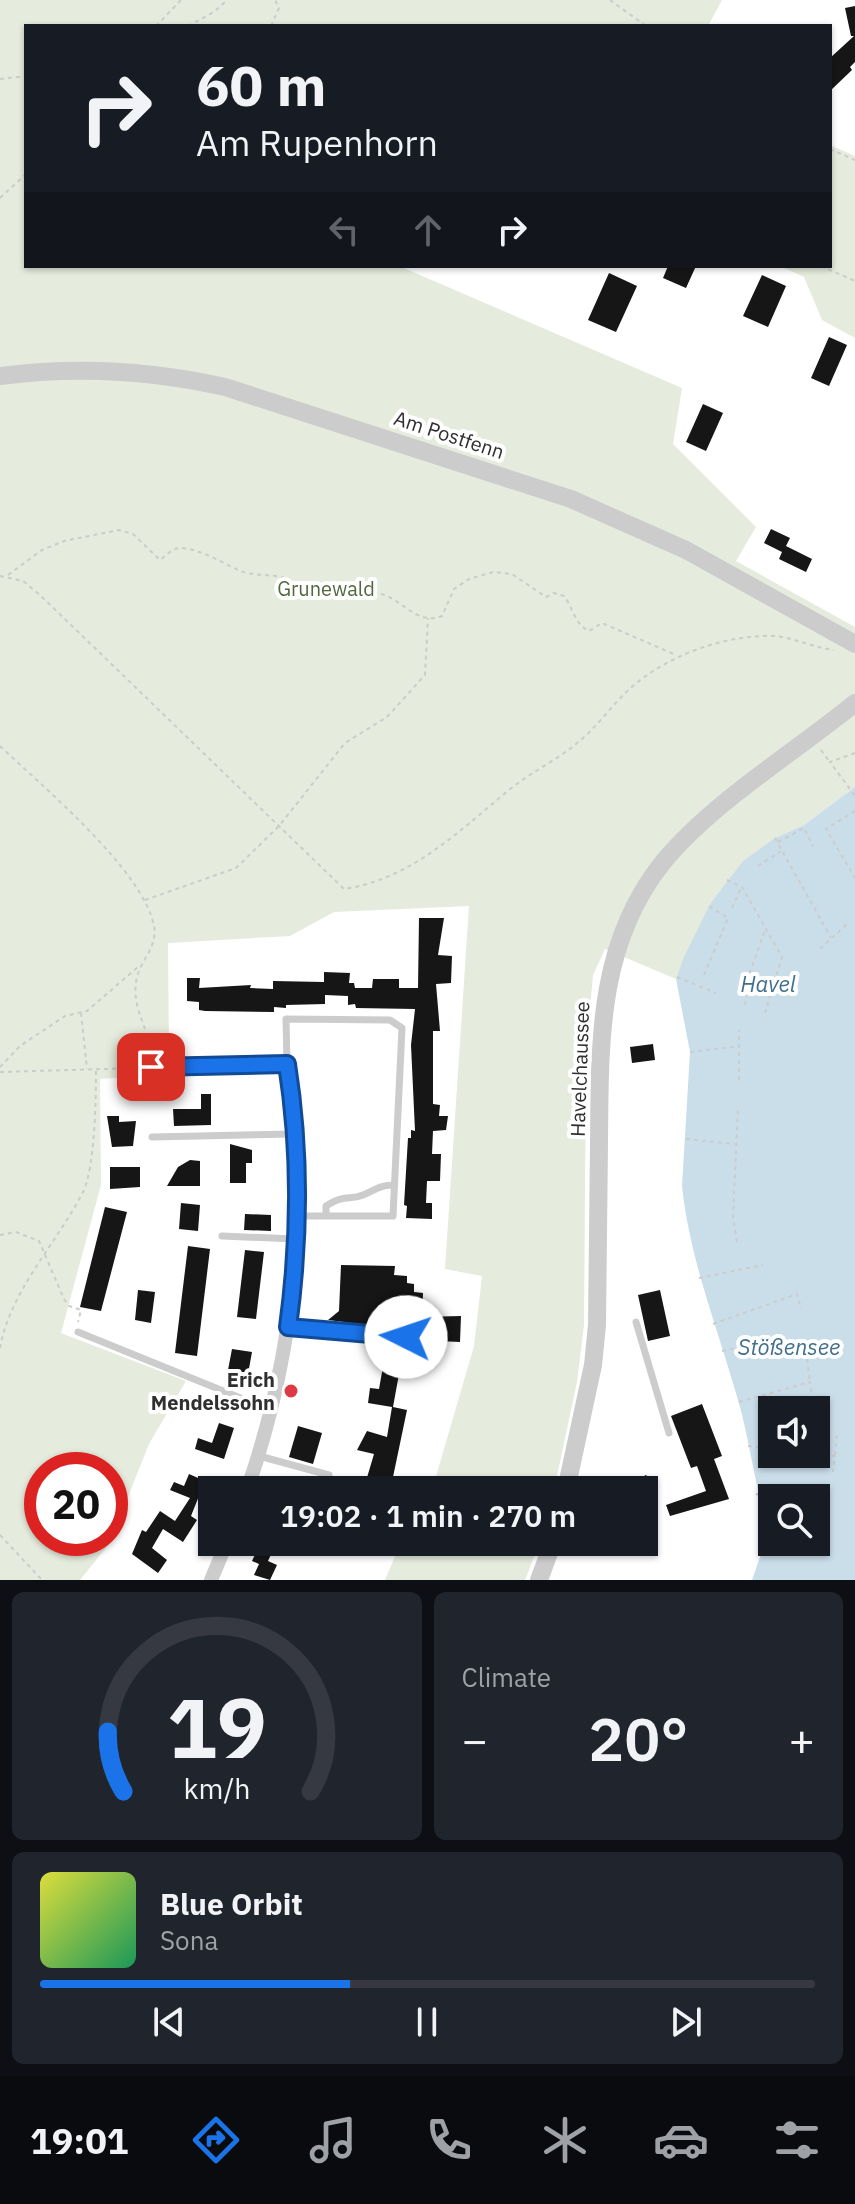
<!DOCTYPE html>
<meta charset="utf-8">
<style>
body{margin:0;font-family:"IBM Plex Sans",sans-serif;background:#20242c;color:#f1f3f6;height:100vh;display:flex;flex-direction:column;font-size:30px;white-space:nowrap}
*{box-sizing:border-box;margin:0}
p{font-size:26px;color:#9ea1a6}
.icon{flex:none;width:44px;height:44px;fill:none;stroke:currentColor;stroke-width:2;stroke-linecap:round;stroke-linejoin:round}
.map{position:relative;height:1580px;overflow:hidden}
.sheet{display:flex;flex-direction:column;gap:12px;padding:12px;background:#0d0f14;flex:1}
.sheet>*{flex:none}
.banner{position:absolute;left:24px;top:24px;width:808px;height:244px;border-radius:0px;box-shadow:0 2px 6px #0004;background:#171b24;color:#f1f3f6;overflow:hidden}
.controls{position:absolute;left:758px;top:1396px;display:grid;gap:16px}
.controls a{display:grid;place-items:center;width:72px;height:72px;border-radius:0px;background:#171b24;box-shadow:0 2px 6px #0004;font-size:40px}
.speed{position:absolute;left:24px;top:1452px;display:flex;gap:16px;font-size:40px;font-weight:700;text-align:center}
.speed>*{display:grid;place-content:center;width:104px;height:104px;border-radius:50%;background:#171b24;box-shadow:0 2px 6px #0004;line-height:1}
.speed .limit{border:12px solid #d22;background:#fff;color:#111}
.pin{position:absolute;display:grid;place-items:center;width:68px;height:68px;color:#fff;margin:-34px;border-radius:16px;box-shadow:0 4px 12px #0006}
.me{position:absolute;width:88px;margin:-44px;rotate:274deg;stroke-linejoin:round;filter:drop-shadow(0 0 6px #0008)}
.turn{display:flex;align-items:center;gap:28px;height:168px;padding:0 40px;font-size:36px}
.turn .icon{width:104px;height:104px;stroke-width:2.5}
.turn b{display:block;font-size:56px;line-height:68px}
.lanes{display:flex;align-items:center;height:76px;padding:0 40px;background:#0003;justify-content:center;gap:40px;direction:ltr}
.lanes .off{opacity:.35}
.big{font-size:60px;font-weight:600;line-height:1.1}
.sheet .card{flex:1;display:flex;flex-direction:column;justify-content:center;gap:12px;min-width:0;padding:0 28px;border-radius:12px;background:#20242c}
.sheet .dial{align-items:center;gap:0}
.dial svg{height:208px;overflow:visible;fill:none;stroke:#363941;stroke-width:7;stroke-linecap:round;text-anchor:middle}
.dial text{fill:#f1f3f6;stroke:none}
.song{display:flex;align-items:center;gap:24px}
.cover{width:96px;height:96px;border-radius:12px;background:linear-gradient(135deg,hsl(60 70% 55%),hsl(150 70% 35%))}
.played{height:8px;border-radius:4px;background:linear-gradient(90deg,#1a73e8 40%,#363941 40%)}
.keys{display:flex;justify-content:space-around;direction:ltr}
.heat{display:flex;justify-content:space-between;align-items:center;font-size:44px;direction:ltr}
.sheet .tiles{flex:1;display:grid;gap:12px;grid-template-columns:1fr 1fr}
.card:last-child{grid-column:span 2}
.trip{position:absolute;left:198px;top:1476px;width:460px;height:80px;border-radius:0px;background:#171b24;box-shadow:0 2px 6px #0004;font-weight:600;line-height:80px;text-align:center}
.menu{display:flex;height:128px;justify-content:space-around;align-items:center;background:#090b0e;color:#9ea1a6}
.menu .icon{width:56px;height:56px}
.menu .active{color:#1a73e8}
.menu b{font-size:36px;color:#f1f3f6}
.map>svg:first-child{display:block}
.green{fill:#e5ebdd;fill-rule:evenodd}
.water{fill:#cadeea;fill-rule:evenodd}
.building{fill:#161616}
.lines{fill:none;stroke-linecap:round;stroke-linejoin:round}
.path{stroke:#ccc;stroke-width:2;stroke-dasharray:4 4;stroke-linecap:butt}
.service{stroke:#ccc;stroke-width:7}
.minor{stroke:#ccc;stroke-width:14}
.tertiary{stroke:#ccc;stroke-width:18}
.route-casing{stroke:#114b97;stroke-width:20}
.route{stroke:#1a73e8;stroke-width:14}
.poi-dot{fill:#dd3a46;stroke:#fff;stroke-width:3}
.labels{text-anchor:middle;stroke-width:8;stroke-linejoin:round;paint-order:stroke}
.street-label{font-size:20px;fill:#2f2f2f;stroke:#fff}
.park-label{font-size:20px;fill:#52683e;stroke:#fff}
.poi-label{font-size:20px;font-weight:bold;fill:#2f2f2f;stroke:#fff;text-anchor:end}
.water-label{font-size:22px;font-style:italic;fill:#406f8d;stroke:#fff}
</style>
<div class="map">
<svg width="855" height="1580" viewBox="0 0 855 1580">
<rect width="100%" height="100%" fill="#fff"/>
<!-- green -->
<path class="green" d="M 0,0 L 722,0 L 708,26 L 26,26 L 26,266 L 399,266 L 682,388 L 673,444 L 756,527 L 736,561 L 855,627 L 855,787 L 804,825 L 775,838 L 710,904 L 676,979 L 605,949 L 593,975 L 586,1054 L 584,1325 L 577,1382 L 554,1490 L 432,1490 L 474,1346 L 482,1276 L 445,1269 L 469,906 L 334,912 L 290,936 L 168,943 L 169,1051 L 155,1039 C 131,1040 132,1058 140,1076 L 100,1079 L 101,1185 L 61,1333 L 186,1381 L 149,1444 L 109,1544 L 80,1580 L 0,1580 ZM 42,1470 L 110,1470 L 110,1538 L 42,1538 Z
M 830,145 L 855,156 L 855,338 L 822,320 L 804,277 L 780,266 L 830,266 Z
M 401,1542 L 540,1542 L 525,1580 L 385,1580 Z"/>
<!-- water -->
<path class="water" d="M 855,787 L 855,1580 L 752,1580 L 762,1551 L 785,1555 L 791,1542 L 816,1542 L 816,1498 L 772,1498 L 770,1531 C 754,1488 751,1444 738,1400 C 718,1329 690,1261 682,1186 L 690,1052 L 676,979 L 683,959 L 710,904 L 743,861 L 775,838 L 804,825 ZM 772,1410 L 816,1410 L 816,1454 L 772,1454 Z"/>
<!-- building -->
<path class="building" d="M 855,6 L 855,62 L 850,67 L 852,70 L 830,91 L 830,58 L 854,36 L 851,36 L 845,8 Z
M 668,266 L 696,266 L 686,288 L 663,278 Z
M 609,273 L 637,286 L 616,332 L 588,320 Z
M 762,275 L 786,286 L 768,327 L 743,316 Z
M 829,337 L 847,345 L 829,386 L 811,378 Z
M 703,404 L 723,413 L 706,451 L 686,442 Z
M 771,529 L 790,538 L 786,546 L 812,559 L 806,572 L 779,559 L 782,552 L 764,543 Z
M 419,918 L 444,918 L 438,955 L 452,956 L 451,983 L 436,984 L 440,1031 L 433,1031 L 433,1104 L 440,1105 L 439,1116 L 448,1116 L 446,1130 L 433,1131 L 432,1154 L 441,1154 L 440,1181 L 427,1181 L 426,1203 L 432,1203 L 432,1219 L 406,1218 L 407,1206 L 404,1205 L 408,1138 L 411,1138 L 411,1130 L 415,1131 L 411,1045 L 415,1009 L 356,1008 L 355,1004 L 348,1005 L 348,996 L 325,995 L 325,1004 L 286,1005 L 286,1008 L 274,1007 L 274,1012 L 205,1011 L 199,1010 L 199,1002 L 187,1001 L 187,978 L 200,978 L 199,988 L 251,985 L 250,988 L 273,989 L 273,981 L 324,982 L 324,972 L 350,973 L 349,983 L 354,983 L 355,988 L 372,988 L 373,979 L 399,979 L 399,988 L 418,988 Z
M 653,1044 L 655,1060 L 632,1063 L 630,1047 Z
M 201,1094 L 211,1094 L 211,1125 L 174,1126 L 173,1109 L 201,1109 Z
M 107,1116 L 119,1116 L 119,1122 L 136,1121 L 133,1146 L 112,1147 Z
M 230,1144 L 252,1150 L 252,1163 L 246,1163 L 246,1183 L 230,1183 Z
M 190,1160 L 200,1161 L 200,1186 L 167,1186 L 178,1167 Z
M 110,1167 L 140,1167 L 140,1187 L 110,1189 Z
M 181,1203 L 200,1205 L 198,1231 L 179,1229 Z
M 105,1207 L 127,1212 L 101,1311 L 80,1307 Z
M 245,1214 L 271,1215 L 271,1231 L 244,1230 Z
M 188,1246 L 210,1249 L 197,1356 L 175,1353 Z
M 245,1250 L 264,1252 L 256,1319 L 237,1317 Z
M 341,1265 L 395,1266 L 394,1275 L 407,1276 L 407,1283 L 414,1284 L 414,1292 L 423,1293 L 422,1317 L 461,1316 L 460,1342 L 416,1340 L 417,1329 L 344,1325 L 344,1322 L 328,1320 L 339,1311 Z
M 138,1290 L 155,1292 L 151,1323 L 135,1320 Z
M 660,1290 L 670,1336 L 648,1341 L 638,1295 Z
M 232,1349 L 252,1352 L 248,1374 L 228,1370 Z
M 384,1361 L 409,1363 L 406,1375 L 399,1374 L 393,1407 L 407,1410 L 393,1477 L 408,1481 L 405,1490 L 366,1481 L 374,1454 L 357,1450 L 367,1431 L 387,1437 L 392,1407 L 368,1403 L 370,1388 L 379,1389 Z
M 702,1404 L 722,1456 L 714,1459 L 729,1499 L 670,1516 L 666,1505 L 706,1491 L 697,1466 L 691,1468 L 671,1416 Z
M 219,1423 L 234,1428 L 224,1459 L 195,1449 L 198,1438 L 212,1443 Z
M 298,1426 L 322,1433 L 313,1464 L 289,1457 Z
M 189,1474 L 205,1481 L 191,1516 L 197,1520 L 183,1542 L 163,1529 L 152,1548 L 167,1560 L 158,1573 L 132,1554 L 142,1530 L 146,1532 L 160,1511 L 175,1521 L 190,1498 L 170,1490 L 174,1482 L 184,1486 Z
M 645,1475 L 658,1480 L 646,1518 L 644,1490 L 640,1490 Z
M 271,1479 L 286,1483 L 287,1479 L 318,1487 L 317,1490 L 268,1490 Z
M 260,1544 L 273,1550 L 268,1561 L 277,1565 L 270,1580 L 254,1575 L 259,1564 L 252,1561 Z"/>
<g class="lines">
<!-- path -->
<path class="path" d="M 610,0 L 646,26
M 156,26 L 181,0
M 188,26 L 214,12 L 227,0
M 271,26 L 279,8 L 275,0
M 0,79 L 26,76
M 830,149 L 855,160
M 0,198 L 26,174
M 821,266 L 855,281
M 8,575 L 42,550 L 64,541 L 119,530 L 133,534 L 160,560 C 167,555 172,548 181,548 C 200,549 221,562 238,570 C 251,576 267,574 281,577 C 288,578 289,584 296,587 C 317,596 356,587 381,594 C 402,599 417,626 442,616 L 454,589 L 469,579 L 493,572 L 512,574 L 546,597 L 554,593 L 564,596 C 573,607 574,624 589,631 L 602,623 L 676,655
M 0,576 L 23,581 L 40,595 L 344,889 C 411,879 458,832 509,790 C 532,771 560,759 583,738 C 601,722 615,701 634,685 C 669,656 717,638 763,636 C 788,634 809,647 834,650
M 0,746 C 43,787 143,870 154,926 C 158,948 139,961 136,982 C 132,1010 149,1027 150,1053
M 821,750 L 829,761
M 855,753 L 830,762 L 855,796
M 855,811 L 826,829 L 855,878
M 775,838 L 831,938
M 778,842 L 804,828 L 813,846
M 758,866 L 781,851
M 727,880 L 742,887 L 782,957 L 765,1013
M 145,900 L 236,868 L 279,826 L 345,743 L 387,717 L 425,675 L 428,618
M 732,908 L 741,888
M 820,949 L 847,924
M 704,975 L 728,918 L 709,906
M 677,977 L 716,993
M 745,1005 L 749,975 L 765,930
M 81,1013 L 87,1069
M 690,1052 L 740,1046
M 0,1067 L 20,1046 L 65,1016 L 87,1011 L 139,966
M 0,1072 L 139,1068
M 739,1080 L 739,1030
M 686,1139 L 735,1144
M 0,1235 L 16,1232 L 39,1241 L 64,1299 L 69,1306 L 81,1310 L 78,1322
M 737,1242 L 733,1217 L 738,1107
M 699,1278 L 763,1265
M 713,1324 L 797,1294 L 801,1309
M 0,1348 C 10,1291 57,1243 83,1192 C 95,1167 96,1099 96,1070
M 722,1351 L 762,1342 L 764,1356
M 807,1359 L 810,1381
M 739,1402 L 810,1382 L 813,1403
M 748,1446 L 772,1449
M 816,1454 L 835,1456 L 833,1472
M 835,1455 L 837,1433
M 756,1494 L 772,1498
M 0,1535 L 42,1580"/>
<!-- service -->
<path class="service" d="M 287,1064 L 286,1019 L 390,1020 L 402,1028 L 393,1216 L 299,1216
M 152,1137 L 294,1134
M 326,1216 L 326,1206 C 346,1193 349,1201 363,1195 C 376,1190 379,1185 394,1185
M 222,1236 L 295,1239
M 636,1322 L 669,1433
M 288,1327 L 406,1337
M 78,1332 L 270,1410
M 259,1456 L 329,1475"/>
<!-- minor -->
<path class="minor" d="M 151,1067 L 287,1064 C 309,1209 295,1351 247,1490
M 211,1580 L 227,1542"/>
<!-- tertiary -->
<path class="tertiary" d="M 0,376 C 76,366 150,370 225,387 L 571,499 L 686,550 L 855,644
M 566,1490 L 593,1365 L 597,1325 C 598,1264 598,1204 599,1143 C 600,1043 597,943 664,861 C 714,801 794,753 855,703
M 539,1580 L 553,1542"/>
</g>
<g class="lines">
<defs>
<path id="route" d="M 151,1067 L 287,1064 C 301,1153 300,1238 288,1327 L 406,1337"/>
</defs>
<!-- route casing -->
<use href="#route" class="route-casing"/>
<!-- route -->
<use href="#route" class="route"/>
</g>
<!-- markers -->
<circle class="poi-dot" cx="291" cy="1391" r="8"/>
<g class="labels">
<!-- street labels -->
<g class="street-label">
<text transform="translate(449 435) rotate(18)" y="7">Am Postfenn</text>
<text transform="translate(580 1069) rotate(-88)" y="7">Havelchaussee</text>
</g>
<!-- park labels -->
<g class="park-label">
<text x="326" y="596">Grunewald</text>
</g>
<!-- poi labels -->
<g class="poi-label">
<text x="275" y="1387">Erich<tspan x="275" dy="23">Mendelssohn</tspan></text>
</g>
<!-- water labels -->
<g class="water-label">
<text x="768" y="992">Havel</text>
<text x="789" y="1355">Stößensee</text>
</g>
</g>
</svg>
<div class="controls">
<a><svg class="icon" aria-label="sound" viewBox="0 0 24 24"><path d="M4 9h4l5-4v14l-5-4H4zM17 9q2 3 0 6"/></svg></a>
<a><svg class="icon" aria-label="search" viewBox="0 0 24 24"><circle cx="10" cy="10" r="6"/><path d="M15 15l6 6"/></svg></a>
</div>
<div class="speed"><div class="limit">20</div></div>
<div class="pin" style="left:151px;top:1067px;background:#d93025"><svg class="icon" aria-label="arrive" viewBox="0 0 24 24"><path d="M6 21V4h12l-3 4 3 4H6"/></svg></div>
<svg class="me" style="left:406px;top:1337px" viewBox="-20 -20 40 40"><circle r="19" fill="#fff"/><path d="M0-13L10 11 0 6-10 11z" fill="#1a73e8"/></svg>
<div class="trip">19:02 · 1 min · 270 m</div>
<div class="banner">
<div class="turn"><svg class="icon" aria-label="right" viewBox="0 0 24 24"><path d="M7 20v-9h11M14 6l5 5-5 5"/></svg><div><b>60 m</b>Am Rupenhorn</div></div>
<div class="lanes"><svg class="icon off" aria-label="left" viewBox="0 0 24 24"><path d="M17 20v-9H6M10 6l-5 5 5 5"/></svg><svg class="icon off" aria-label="ahead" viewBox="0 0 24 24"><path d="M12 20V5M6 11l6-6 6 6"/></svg><svg class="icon" aria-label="right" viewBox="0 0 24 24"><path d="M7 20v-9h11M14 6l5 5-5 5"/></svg></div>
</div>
</div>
<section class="sheet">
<div class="tiles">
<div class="card dial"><svg viewBox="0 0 100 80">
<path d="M14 69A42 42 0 1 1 86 69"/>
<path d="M14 69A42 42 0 0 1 8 46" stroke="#1a73e8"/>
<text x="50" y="56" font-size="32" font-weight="700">19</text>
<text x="50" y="72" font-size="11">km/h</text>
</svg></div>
<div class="card"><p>Climate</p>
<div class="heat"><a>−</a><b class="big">20°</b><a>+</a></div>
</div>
<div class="card">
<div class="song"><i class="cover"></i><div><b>Blue Orbit</b><p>Sona</p></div></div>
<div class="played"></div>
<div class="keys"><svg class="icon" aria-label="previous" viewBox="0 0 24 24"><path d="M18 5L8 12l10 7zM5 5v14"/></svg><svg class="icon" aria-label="pause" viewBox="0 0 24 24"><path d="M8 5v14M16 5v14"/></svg><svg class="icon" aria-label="next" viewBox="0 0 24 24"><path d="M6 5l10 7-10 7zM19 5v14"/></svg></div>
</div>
</div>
</section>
<nav class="menu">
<b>19:01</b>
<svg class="icon active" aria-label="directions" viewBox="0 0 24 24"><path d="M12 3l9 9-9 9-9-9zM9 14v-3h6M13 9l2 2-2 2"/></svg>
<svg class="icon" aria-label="music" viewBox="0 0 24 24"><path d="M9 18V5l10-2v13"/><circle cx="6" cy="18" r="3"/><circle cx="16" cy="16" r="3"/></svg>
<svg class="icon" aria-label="phone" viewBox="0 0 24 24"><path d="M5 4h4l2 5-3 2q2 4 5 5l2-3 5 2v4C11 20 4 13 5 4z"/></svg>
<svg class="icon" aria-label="climate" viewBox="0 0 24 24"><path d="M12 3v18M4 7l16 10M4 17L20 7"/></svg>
<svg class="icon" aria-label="car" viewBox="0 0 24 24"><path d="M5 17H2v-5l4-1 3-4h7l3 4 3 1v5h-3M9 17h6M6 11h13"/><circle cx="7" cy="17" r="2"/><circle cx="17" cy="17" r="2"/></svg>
<svg class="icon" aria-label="filters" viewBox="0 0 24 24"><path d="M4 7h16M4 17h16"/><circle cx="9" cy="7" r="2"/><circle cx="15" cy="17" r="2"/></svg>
</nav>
